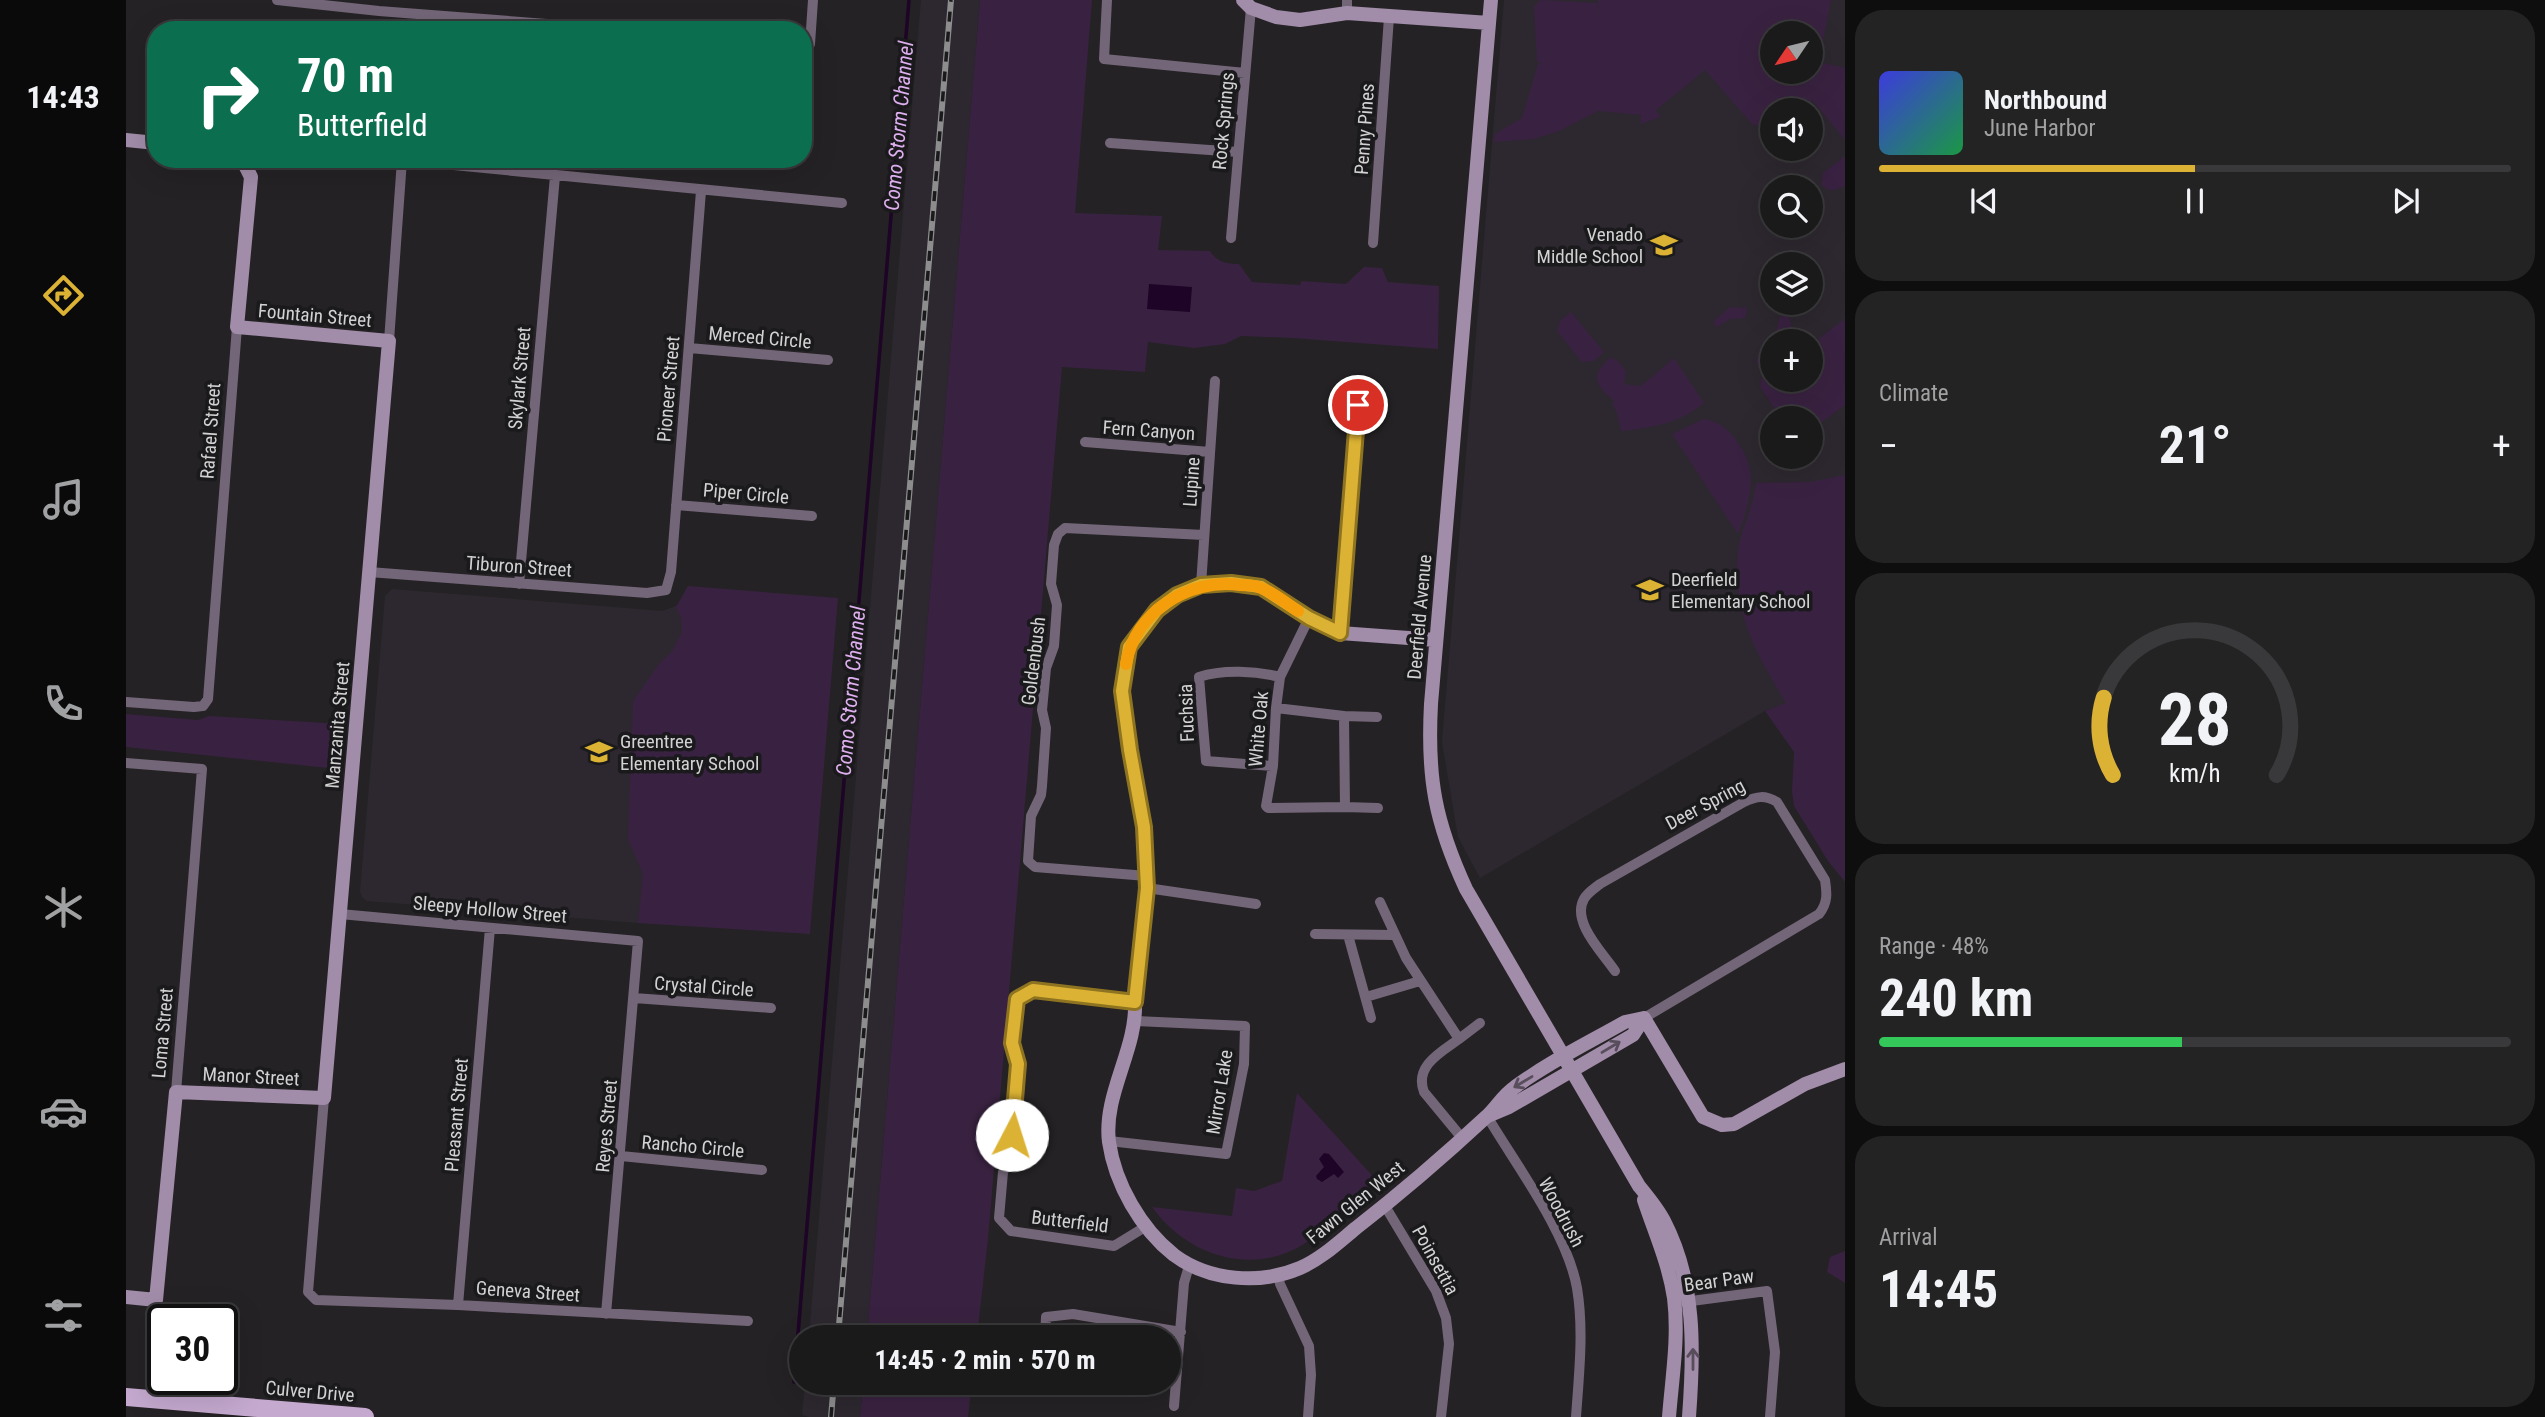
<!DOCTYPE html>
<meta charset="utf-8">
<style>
body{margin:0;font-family:"Roboto Condensed",sans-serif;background:#242324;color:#f1f3f6;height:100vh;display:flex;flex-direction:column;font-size:26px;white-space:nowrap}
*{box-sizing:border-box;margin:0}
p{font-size:23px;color:#a0a1a3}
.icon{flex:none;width:38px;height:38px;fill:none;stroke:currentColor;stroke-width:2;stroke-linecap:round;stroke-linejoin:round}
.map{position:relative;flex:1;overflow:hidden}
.drawer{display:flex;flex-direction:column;gap:10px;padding:10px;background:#0f0e0f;width:700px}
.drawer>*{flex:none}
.guide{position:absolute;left:21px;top:21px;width:665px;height:147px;border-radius:28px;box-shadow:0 7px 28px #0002,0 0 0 2px #39383a;background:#0b6e4f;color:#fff;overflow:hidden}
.needle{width:46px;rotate:235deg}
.controls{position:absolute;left:1634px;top:21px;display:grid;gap:14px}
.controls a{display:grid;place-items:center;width:63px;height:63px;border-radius:50%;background:#1b1a1b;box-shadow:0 7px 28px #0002,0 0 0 2px #39383a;font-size:35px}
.speed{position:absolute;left:21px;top:1304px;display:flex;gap:14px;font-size:35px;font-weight:700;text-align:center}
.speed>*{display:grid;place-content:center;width:91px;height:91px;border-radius:50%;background:#1b1a1b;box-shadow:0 7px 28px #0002,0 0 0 2px #39383a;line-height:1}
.speed .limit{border:4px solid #111;border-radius:10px;background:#fff;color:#111}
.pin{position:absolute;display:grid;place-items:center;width:60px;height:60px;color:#fff;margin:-30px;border:4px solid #fff;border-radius:50%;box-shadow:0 2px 7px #0007}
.me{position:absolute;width:77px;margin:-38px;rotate:5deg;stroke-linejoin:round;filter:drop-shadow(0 0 5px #0008)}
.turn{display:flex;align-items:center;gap:24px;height:147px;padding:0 35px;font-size:32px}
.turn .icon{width:91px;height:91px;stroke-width:2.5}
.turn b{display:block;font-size:49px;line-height:60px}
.big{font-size:52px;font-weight:700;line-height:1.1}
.drawer .tile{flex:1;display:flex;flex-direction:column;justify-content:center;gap:10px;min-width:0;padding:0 24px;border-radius:28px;background:#242324}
.drawer .dial{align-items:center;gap:0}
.dial svg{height:182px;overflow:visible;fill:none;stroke:#39383a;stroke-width:7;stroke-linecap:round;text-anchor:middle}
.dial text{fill:#f1f3f6;stroke:none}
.song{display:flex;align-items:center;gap:21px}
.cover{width:84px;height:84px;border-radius:10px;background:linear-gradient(135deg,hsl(240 70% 55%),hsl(140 70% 35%))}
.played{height:7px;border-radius:4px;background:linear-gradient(90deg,#dbb233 50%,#39383a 50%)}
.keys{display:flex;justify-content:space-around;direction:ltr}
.heat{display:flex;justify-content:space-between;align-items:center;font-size:38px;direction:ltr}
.charge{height:10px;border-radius:5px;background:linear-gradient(90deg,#34c759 48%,#39383a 0)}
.trip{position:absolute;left:663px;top:1325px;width:392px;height:70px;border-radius:35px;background:#1b1a1b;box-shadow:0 7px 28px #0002,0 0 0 2px #39383a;font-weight:700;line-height:70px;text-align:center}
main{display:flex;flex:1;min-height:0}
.tabs{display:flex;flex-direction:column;width:126px;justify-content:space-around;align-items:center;background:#0b0a0b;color:#a0a1a3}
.tabs .icon{width:49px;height:49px}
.tabs .on{color:#dbb233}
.tabs b{font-size:32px;color:#f1f3f6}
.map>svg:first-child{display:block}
.built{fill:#2d282f;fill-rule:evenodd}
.green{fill:#392241;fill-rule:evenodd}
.water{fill:#1e0426}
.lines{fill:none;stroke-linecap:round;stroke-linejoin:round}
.stream{stroke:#1e0426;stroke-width:3.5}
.street{stroke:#736678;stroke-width:10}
.secondary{stroke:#a18ca9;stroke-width:14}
.primary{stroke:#c5a9cf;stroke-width:18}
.rail-casing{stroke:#8e8d8e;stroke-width:6}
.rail{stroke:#1a191b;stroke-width:3.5;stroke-dasharray:10;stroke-linecap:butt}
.oneway{stroke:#574d5b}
.route-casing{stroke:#8e7421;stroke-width:18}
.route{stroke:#dbb233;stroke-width:12}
.slow{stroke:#f59e0b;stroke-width:12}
.labels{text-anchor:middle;stroke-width:7;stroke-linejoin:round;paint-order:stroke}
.street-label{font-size:19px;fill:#d3d2d3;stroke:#1a191b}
.poi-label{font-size:19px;fill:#d3d2d3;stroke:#1a191b;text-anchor:start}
.water-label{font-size:21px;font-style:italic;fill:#deafef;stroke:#1a191b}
</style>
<main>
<nav class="tabs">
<b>14:43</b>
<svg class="icon on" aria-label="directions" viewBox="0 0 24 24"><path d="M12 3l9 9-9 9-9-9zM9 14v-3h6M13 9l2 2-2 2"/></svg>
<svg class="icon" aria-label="music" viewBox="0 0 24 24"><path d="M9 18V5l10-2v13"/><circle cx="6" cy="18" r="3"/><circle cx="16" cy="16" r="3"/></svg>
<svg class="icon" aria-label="phone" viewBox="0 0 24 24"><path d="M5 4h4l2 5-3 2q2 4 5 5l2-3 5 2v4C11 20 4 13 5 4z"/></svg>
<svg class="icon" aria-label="climate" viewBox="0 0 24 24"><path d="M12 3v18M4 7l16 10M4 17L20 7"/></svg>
<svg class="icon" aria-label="car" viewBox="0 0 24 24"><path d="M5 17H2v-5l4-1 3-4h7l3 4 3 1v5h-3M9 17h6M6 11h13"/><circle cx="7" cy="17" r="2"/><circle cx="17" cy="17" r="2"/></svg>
<svg class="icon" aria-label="filters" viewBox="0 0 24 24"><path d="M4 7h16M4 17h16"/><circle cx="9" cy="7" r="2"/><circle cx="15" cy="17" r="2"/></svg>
</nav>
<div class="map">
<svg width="1719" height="1417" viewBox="0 0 1719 1417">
<rect width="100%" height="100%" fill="#242224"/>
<!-- built -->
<path class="built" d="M 795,0 L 854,0 L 741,1337 L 683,1337 Z
M 1378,0 L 1719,0 L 1719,693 L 1702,689 L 1639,711 L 1354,878 L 1332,837 L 1316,742 ZM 1647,33 L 1685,33 L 1685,72 L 1647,72 ZM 1647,110 L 1685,110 L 1685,149 L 1647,149 ZM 1647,187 L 1685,187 L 1685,226 L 1647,226 ZM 1647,264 L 1685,264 L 1685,303 L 1647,303 ZM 1647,341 L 1685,341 L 1685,380 L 1647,380 ZM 1647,418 L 1685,418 L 1685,457 L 1647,457 Z
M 266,589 L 537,611 L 556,603 L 712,598 L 608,928 L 512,923 L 241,901 L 236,897 L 234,892 L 259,596 Z
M 679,1383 L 737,1383 L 734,1417 L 683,1417 L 676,1415 Z"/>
<!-- green -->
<path class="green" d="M 854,0 L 966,0 L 949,213 L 1036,216 L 1032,250 L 1084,251 C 1091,262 1100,264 1113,264 L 1126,282 L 1174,285 L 1175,281 L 1220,284 L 1238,267 L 1256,268 L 1262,282 L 1313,286 L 1312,349 L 1167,338 L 1115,336 L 1099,344 L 1068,348 L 1022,342 L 1019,372 L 936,367 L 862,1239 L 851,1337 L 741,1337 Z
M 1414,0 L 1471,3 L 1473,17 L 1472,0 L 1705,0 L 1693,62 L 1719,68 L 1719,140 L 1686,100 L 1674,110 L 1647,110 L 1647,126 L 1627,125 L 1579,70 L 1530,110 L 1535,117 L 1514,124 L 1515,115 L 1472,111 L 1433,131 L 1407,139 L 1368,142 L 1369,134 L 1396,118 L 1412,64 L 1416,63 L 1411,62 L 1408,7 ZM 1647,33 L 1685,33 L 1685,72 L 1647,72 Z
M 1719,156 L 1719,186 C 1711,190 1701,193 1695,184 L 1697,173 Z
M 1604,307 L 1621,308 L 1619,318 L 1604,319 L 1591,327 L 1587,322 Z
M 1662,309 L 1665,325 L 1671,336 L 1665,341 L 1647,341 L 1647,356 L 1636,364 L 1629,363 L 1643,335 L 1649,337 L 1653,319 Z
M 1445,312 L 1478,352 L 1468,361 L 1456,362 L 1431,331 L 1434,321 Z
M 1719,319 L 1719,405 L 1685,430 L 1685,418 L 1655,418 L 1634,387 L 1635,379 L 1647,370 L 1647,380 L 1685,380 L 1685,346 L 1691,347 L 1693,338 Z
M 1484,358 L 1491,360 L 1500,371 L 1498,384 L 1515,386 L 1548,358 L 1578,403 C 1553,423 1527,428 1495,431 L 1491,413 L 1486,403 L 1488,401 C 1471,386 1462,377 1484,358 Z
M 1578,419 C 1595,422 1603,430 1613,444 C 1633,473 1624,503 1612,534 L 1546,434 Z
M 1719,475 L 1719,882 L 1702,861 L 1668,806 L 1666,791 L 1668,752 L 1639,711 L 1660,703 C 1630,653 1606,612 1612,551 C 1615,527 1628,507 1630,483 L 1684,482 Z
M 562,586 L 712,598 L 684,934 L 512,923 L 517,874 L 502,839 L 507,701 L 533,664 L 546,651 L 556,632 L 555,618 L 550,607 Z
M 0,714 L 72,720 L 83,716 L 216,724 L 212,769 L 0,747 Z
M 1171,1093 L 1253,1183 C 1228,1203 1205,1227 1178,1244 C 1125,1277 1060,1255 1026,1207 L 1106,1216 L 1110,1188 L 1128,1191 L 1156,1181 Z
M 1719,1251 L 1719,1283 L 1701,1272 L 1704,1257 Z
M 737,1383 L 846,1383 L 842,1417 L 734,1417 Z"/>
<!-- water -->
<path class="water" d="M 1023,284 L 1066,287 L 1064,312 L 1021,309 Z
M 1198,1153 L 1203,1154 L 1218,1172 L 1212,1178 L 1208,1174 L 1196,1182 L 1191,1179 L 1190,1176 L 1198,1167 L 1193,1159 Z"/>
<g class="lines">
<!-- stream -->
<path class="stream" d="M 668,1382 L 783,0"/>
<!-- street -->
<path class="street" d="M 151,0 L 253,11 L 499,30
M 981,0 L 978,59 L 1119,73
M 1221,13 L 1221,0
M 677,44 L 684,44 L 687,0
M 984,143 L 1112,152
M 1105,238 L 1125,8
M 1247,243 L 1263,17
M 263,341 L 276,160 L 716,203
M 563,348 L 702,360
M 959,442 L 1084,452
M 550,505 L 686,516
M 243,572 L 521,593 L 540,590 L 545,572 L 575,191
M 393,584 L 429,176
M 1075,585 L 1089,381
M 1214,633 L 1234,380
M 0,702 L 68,707 L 77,706 L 82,699 L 111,327
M 1150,708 L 1218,716 L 1219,807 L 1142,808 L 1140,806 L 1147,766 L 1150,708 L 1154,677 L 1183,618
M 1218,716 L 1251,717
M 0,763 L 76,769 L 50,1092
M 1147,766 L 1080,761 L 1073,677 C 1097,669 1130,671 1154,677
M 1219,807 L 1252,808
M 1021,876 L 909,867 L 902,861 L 905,816 L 915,795 L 916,786 L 920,728 L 916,710 L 920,668 L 928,646 L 931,605 L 925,584 L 928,545 L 932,534 L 939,528 L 1078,535
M 1021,888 L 1130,904
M 1254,902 L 1280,958 L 1333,1039 C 1315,1052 1288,1066 1298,1092 L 1336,1138
M 214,914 L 512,941 L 480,1314
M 1189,934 L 1268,935
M 1222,935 L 1245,1018
M 1489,971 C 1477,953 1445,922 1458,899 C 1461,893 1469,888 1474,884 L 1618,802 C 1631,796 1639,795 1651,802 L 1699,880 C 1701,893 1702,903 1693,914 L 1518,1018
M 1240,997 L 1294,981
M 508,998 L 645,1008
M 1009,1002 L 907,990 L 891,999 L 886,1043 L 892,1064 L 884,1158 L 877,1172 L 873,1218 L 885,1231 L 988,1246 L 1019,1227
M 1333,1039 L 1354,1023
M 198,1098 L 182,1292 L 190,1300 L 332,1305 L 622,1321
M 1361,1116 C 1390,1165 1441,1232 1451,1288 C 1458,1330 1453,1374 1450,1417
M 983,1141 L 1100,1154 L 1118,1064 L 1119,1026 L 1010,1021
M 495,1156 L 636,1170
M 1259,1206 L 1310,1291 L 1320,1318 L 1323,1344 L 1315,1417
M 1152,1275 L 1154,1284 L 1183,1346 L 1185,1375 L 1182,1417
M 1558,1302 L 1641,1291 L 1649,1352 L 1644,1417
M 332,1305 L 364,928
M 919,1337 L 920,1317 L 947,1314 L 1055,1332
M 915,1383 L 915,1382
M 1048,1406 L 1058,1283 L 1063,1266"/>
<!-- secondary -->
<path class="secondary" d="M 1117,0 L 1125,8 L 1150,17 L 1174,20 L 1221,13 L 1363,23
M 1365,0 L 1305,704 C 1301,778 1309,822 1340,889 L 1513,1186 C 1522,1197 1532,1209 1538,1221 C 1570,1283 1568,1350 1563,1417
M 0,140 L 30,143
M 1310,640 L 1214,633 L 1183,618 L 1135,587 L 1105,583 L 1075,585 L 1051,595 L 1031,610 L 1003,647 L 996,691 L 1004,749 L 1018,827 L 1021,888 L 1009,1002 C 1011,1050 977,1094 983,1142 C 989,1184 1015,1229 1048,1255 C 1083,1281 1134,1285 1174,1268 C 1195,1259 1213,1242 1230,1228 C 1275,1193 1318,1156 1360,1117 C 1370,1108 1377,1095 1389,1087 C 1423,1062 1462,1043 1499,1022 L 1518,1018
M 1518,1018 L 1577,1117 L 1596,1125 L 1608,1124 L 1679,1084 L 1719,1069
M 1364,1115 L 1383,1107 L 1507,1035 L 1518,1018
M 1518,1200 C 1529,1233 1543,1264 1548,1298 C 1553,1337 1546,1378 1543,1417
M 0,1297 L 30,1300 L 50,1092 L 198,1098 L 263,341 L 111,327 L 125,177 L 116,159"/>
<!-- primary -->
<path class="primary" d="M 0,1397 L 239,1417"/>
<defs>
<path id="rail" d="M 712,1337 L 825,0
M 705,1417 L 708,1382"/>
</defs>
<!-- rail casing -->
<use href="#rail" class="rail-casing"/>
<!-- rail -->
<use href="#rail" class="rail"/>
</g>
<!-- one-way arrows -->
<defs><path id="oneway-shaft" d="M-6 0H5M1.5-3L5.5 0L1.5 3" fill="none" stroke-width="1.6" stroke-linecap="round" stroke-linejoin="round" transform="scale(1.75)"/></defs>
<g class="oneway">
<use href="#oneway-shaft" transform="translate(1485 1047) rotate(-31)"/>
<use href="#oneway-shaft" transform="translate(1397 1082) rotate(149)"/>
<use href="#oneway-shaft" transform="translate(1567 1359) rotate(-90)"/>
</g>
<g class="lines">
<defs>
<path id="route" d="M 886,1135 L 892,1064 L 886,1043 L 891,999 L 907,990 L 1009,1002 L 1021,888 L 1018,827 L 1004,750 L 996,691 L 1003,647 L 1031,610 L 1051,595 L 1075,585 L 1105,583 L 1135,587 L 1183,618 L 1214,633 L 1232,405"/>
</defs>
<!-- route casing -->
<use href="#route" class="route-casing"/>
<!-- route -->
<use href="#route" class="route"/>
<!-- slow -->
<path class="slow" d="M 1000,664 C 1009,612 1062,578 1114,585 C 1120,585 1129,585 1135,588 C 1148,593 1161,604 1172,611"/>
</g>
<!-- icons -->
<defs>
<symbol id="school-bare" viewBox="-9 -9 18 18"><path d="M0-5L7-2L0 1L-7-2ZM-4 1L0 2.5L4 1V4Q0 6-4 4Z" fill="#dbb233" stroke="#1a191b" stroke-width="2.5" paint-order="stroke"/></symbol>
</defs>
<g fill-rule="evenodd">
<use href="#school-bare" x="1519" y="226" width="38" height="38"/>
<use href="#school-bare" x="1505" y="571" width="38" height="38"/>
<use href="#school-bare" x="454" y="733" width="38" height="38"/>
</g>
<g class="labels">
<!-- street labels -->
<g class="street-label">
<text transform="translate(1097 121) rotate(-85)" y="7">Rock Springs</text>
<text transform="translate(1238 129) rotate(-86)" y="7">Penny Pines</text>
<text transform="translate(189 315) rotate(5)" y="7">Fountain Street</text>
<text transform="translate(634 337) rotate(5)" y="7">Merced Circle</text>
<text transform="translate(393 378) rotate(-85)" y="7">Skylark Street</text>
<text transform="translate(542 389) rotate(-85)" y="7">Pioneer Street</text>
<text transform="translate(1023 430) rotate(4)" y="7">Fern Canyon</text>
<text transform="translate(84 431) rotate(-86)" y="7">Rafael Street</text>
<text transform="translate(1065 482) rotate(-86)" y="7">Lupine</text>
<text transform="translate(620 493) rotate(5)" y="7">Piper Circle</text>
<text transform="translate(393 566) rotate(4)" y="7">Tiburon Street</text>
<text transform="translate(1293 617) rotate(-85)" y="7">Deerfield Avenue</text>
<text transform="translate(907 661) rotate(-83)" y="7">Goldenbush</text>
<text transform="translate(1060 713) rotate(-92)" y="7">Fuchsia</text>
<text transform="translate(211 725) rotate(-85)" y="7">Manzanita Street</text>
<text transform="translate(1132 729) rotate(-85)" y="7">White Oak</text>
<text transform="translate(1579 804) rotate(-28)" y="7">Deer Spring</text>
<text transform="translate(364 909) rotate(5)" y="7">Sleepy Hollow Street</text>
<text transform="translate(578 986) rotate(4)" y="7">Crystal Circle</text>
<text transform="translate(36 1033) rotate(-85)" y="7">Loma Street</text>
<text transform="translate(125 1076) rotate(3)" y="7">Manor Street</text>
<text transform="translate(1093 1092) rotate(-81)" y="7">Mirror Lake</text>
<text transform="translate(330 1115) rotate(-85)" y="7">Pleasant Street</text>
<text transform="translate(480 1126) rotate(-85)" y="7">Reyes Street</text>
<text transform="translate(567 1146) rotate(5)" y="7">Rancho Circle</text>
<text transform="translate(1229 1202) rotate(-39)" y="7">Fawn Glen West</text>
<text transform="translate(1436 1212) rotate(62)" y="7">Woodrush</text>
<text transform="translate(944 1221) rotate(7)" y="7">Butterfield</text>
<text transform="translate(1310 1260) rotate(61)" y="7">Poinsettia</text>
<text transform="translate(1593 1280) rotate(-8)" y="7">Bear Paw</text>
<text transform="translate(402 1291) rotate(4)" y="7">Geneva Street</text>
<text transform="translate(184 1391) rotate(5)" y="7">Culver Drive</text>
</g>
<!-- poi labels -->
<g class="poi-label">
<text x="1517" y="241" text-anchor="end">Venado<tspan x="1517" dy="22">Middle School</tspan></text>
<text x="1545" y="586">Deerfield<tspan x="1545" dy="22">Elementary School</tspan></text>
<text x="494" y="748">Greentree<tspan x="494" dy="22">Elementary School</tspan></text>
</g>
<!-- water labels -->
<g class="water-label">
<text transform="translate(773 126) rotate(-85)" y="7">Como Storm Channel</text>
<text transform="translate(725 691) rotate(-85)" y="7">Como Storm Channel</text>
</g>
</g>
</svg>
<div class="controls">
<a><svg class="needle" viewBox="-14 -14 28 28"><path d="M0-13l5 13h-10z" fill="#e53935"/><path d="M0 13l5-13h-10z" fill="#a0a1a3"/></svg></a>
<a><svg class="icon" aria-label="sound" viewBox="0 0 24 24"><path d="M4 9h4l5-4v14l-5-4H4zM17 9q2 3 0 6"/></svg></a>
<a><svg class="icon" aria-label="search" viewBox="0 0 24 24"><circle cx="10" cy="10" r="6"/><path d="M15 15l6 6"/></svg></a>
<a><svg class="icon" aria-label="layers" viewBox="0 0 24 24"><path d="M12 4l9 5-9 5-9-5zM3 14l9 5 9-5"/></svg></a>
<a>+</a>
<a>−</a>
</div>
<div class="speed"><div class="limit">30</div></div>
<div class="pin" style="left:1232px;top:405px;background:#d93025"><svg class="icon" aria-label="arrive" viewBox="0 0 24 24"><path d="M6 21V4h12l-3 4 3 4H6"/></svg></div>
<svg class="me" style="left:886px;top:1135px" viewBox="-20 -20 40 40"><circle r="19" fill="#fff"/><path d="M0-13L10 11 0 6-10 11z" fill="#dbb233"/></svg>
<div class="trip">14:45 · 2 min · 570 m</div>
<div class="guide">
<div class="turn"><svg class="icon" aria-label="right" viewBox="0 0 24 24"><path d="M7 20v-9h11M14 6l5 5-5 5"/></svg><div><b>70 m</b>Butterfield</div></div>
</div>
</div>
<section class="drawer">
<div class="tile">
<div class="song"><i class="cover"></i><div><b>Northbound</b><p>June Harbor</p></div></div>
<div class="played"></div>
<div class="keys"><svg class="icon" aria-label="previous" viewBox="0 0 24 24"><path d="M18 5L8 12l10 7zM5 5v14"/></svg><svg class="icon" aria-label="pause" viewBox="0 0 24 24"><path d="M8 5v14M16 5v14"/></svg><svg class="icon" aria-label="next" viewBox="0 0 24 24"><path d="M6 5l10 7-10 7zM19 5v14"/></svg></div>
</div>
<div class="tile"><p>Climate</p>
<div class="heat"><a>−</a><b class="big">21°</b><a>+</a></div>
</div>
<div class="tile dial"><svg viewBox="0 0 100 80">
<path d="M14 69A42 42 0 1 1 86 69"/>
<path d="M14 69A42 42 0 0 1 10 35" stroke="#dbb233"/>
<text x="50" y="56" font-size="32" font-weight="700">28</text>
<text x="50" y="72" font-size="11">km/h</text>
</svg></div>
<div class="tile"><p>Range · 48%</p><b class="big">240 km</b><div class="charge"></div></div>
<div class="tile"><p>Arrival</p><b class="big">14:45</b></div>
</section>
</main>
